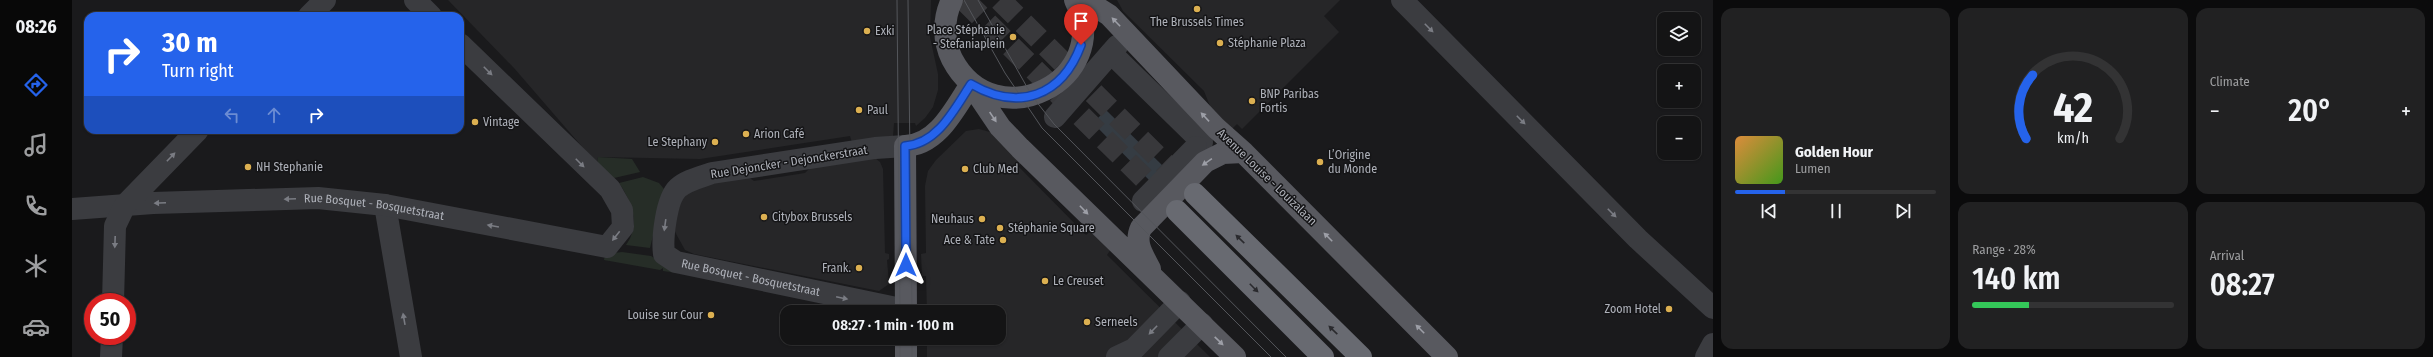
<!DOCTYPE html>
<meta charset="utf-8">
<style>
body{margin:0;font-family:"Fira Sans Condensed",sans-serif;background:#212122;color:#f1f3f6;height:100vh;display:flex;flex-direction:column;font-size:15px;white-space:nowrap}
*{box-sizing:border-box;margin:0}
p{font-size:13px;color:#9d9ea0}
.icon{flex:none;width:22px;height:22px;fill:none;stroke:currentColor;stroke-width:2;stroke-linecap:round;stroke-linejoin:round}
.map{position:relative;flex:1;overflow:hidden}
.details{display:flex;flex-direction:column;gap:8px;padding:8px;background:#0b0b0c;width:720px}
.details>*{flex:none}
.top-card{position:absolute;left:12px;top:12px;width:380px;height:122px;border-radius:12px;box-shadow:0 1px 3px #0004,0 0 0 1px #333334;background:#2563eb;color:#fff;overflow:hidden}
.tools{position:absolute;left:1585px;top:12px;display:grid;gap:8px}
.tools a{display:grid;place-items:center;width:44px;height:44px;border-radius:8px;background:#141415;box-shadow:0 1px 3px #0004,0 0 0 1px #333334;font-size:20px}
.speed{position:absolute;left:12px;top:293px;display:flex;gap:8px;font-size:20px;font-weight:700;text-align:center}
.speed>*{display:grid;place-content:center;width:52px;height:52px;border-radius:50%;background:#141415;box-shadow:0 1px 3px #0004,0 0 0 1px #333334;line-height:1}
.speed .limit{border:6px solid #d22;background:#fff;color:#111}
.pin{position:absolute;display:grid;place-items:center;width:34px;height:34px;color:#fff;margin:-41px -17px;border-radius:50% 50% 50% 0;rotate:-45deg;box-shadow:0 0 4px #0007}
.pin .icon{rotate:45deg}
.me{position:absolute;width:44px;margin:-22px;rotate:0deg;stroke-linejoin:round;filter:drop-shadow(0 0 3px #0008)}
.turn{display:flex;align-items:center;gap:14px;height:84px;padding:0 12px;font-size:18px}
.turn .icon{width:52px;height:52px;stroke-width:2.5}
.turn b{display:block;font-size:28px;line-height:34px}
.lanes{display:flex;align-items:center;height:38px;padding:0 12px;background:#0003;justify-content:center;gap:20px;direction:ltr}
.lanes .off{opacity:.35}
.big{font-size:30px;font-weight:600;line-height:1.1}
.details .widget{flex:1;display:flex;flex-direction:column;justify-content:center;gap:6px;min-width:0;padding:0 14px;border-radius:12px;background:#212122}
.details .dial{align-items:center;gap:0}
.dial svg{height:104px;overflow:visible;fill:none;stroke:#333334;stroke-width:7;stroke-linecap:round;text-anchor:middle}
.dial text{fill:#f1f3f6;stroke:none}
.song{display:flex;align-items:center;gap:12px}
.cover{width:48px;height:48px;border-radius:6px;background:linear-gradient(135deg,hsl(30 70% 55%),hsl(100 70% 35%))}
.played{height:4px;border-radius:2px;background:linear-gradient(90deg,#2563eb 25%,#333334 25%)}
.keys{display:flex;justify-content:space-around;direction:ltr}
.heat{display:flex;justify-content:space-between;align-items:center;font-size:22px;direction:ltr}
.charge{height:6px;border-radius:3px;background:linear-gradient(90deg,#34c759 28%,#333334 0)}
.details .tiles{flex:1;display:grid;gap:8px;grid-template-columns:repeat(3,1fr)}
.widget:first-child{grid-row:span 2}
.trip{position:absolute;left:708px;top:305px;width:226px;height:40px;border-radius:12px;background:#141415;box-shadow:0 1px 3px #0004,0 0 0 1px #333334;font-weight:600;line-height:40px;text-align:center}
main{display:flex;flex:1;min-height:0}
.tab-bar{display:flex;flex-direction:column;width:72px;justify-content:space-around;align-items:center;background:#080808;color:#9d9ea0}
.tab-bar .icon{width:28px;height:28px}
.tab-bar .active{color:#2563eb}
.tab-bar b{font-size:18px;color:#f1f3f6}
.map>svg:first-child{display:block}
.built{fill:#262628}
.green{fill:#262d27}
.water{fill:#353c43}
.lines{fill:none;stroke-linecap:round;stroke-linejoin:round}
.highway-tunnel{stroke:#38383b;stroke-width:22;stroke-dasharray:22 11;stroke-linecap:butt}
.minor{stroke:#3b3c40;stroke-width:22}
.major{stroke:#58595f;stroke-width:22}
.highway{stroke:#686a71;stroke-width:22}
.tram{stroke:#54565b;stroke-width:1}
.oneway{fill:#9d9fa7}
.oneway2{fill:#7a7c83}
.oneway3{fill:#2a2a2e}
.route-casing{stroke:#184099;stroke-width:10}
.route{stroke:#2563eb;stroke-width:7}
.poi-dot{fill:#dcb051;stroke:#151517;stroke-width:1.5}
.labels{text-anchor:middle;stroke-width:3;stroke-linejoin:round;paint-order:stroke}
.poi-label{font-size:12px;fill:#aeb1b9;stroke:#151517;text-anchor:start}
.street-label{font-size:12px;fill:#aeb1b9;stroke:#151517}
</style>
<main>
<nav class="tab-bar">
<b>08:26</b>
<svg class="icon active" aria-label="directions" viewBox="0 0 24 24"><path d="M12 3l9 9-9 9-9-9zM9 14v-3h6M13 9l2 2-2 2"/></svg>
<svg class="icon" aria-label="music" viewBox="0 0 24 24"><path d="M9 18V5l10-2v13"/><circle cx="6" cy="18" r="3"/><circle cx="16" cy="16" r="3"/></svg>
<svg class="icon" aria-label="phone" viewBox="0 0 24 24"><path d="M5 4h4l2 5-3 2q2 4 5 5l2-3 5 2v4C11 20 4 13 5 4z"/></svg>
<svg class="icon" aria-label="climate" viewBox="0 0 24 24"><path d="M12 3v18M4 7l16 10M4 17L20 7"/></svg>
<svg class="icon" aria-label="car" viewBox="0 0 24 24"><path d="M5 17H2v-5l4-1 3-4h7l3 4 3 1v5h-3M9 17h6M6 11h13"/><circle cx="7" cy="17" r="2"/><circle cx="17" cy="17" r="2"/></svg>
</nav>
<div class="map">
<svg width="1641" height="357" viewBox="0 0 1641 357">
<rect width="100%" height="100%" fill="#1a1a1c"/>
<!-- built -->
<path class="built" d="M 376,0 L 859,0 L 858,37 L 866,74 L 866,90 L 861,107 L 853,118 L 844,126 L 843,123 L 822,123 L 821,136 L 780,143 L 778,136 L 628,159 L 526,157 L 525,164 L 442,68 Z
M 1045,0 L 1268,0 L 1252,16 L 1267,32 L 1170,129 L 1165,124 L 1159,130 L 1140,111 L 1132,91 L 1051,11 Z
M 907,129 L 918,132 L 951,161 L 946,166 L 1014,235 L 1020,230 L 1039,249 L 1035,255 L 1138,357 L 855,357 L 855,338 L 927,338 L 927,312 L 855,312 L 854,276 L 850,276 L 849,254 L 854,253 L 853,186 L 856,171 L 864,160 L 894,131 Z
M 803,158 L 808,162 L 811,169 L 813,253 L 817,254 L 817,259 L 815,260 L 817,284 L 807,291 L 622,254 L 613,250 L 602,230 L 601,226 L 611,197 L 632,183 L 675,176 L 682,181 L 733,173 L 740,166 Z"/>
<!-- green -->
<path class="green" d="M 526,157 L 560,159 L 568,172 L 542,178 L 525,164 Z
M 571,177 L 587,183 L 592,189 L 578,248 L 554,245 C 569,224 560,202 547,183 Z
M 550,252 L 579,256 L 605,273 L 591,271 L 591,268 L 588,270 L 532,260 L 533,254 Z"/>
<!-- water -->
<path class="water" d="M 1034,110 L 1092,167 L 1078,181 L 1021,123 Z"/>
<g class="lines">
<!-- highway-tunnel -->
<path class="highway-tunnel" d="M 892,0 L 1096,202
M 928,0 L 1113,184"/>
<!-- minor -->
<g class="minor">
<path d="M 343,0 L 359,16"/>
<path d="M 1330,0 L 1566,239 L 1641,308"/>
<path d="M 237,16 L 253,0"/>
<path d="M 1039,53 L 1130,142"/>
<path d="M 983,117 L 1045,46"/>
<path id="s1" d="M 833,146 L 803,148 L 640,173 C 629,177 615,180 606,188 C 594,199 590,239 592,254 L 604,262 L 834,310"/>
<path d="M 1071,201 L 1124,147"/>
<path d="M 313,205 L 339,357"/>
<path id="s2" d="M 0,209 L 81,203 L 246,198 L 313,205 L 535,247 L 551,227 L 550,210 L 538,189 L 388,44"/>
<path d="M 41,302 L 43,226 L 53,205 L 126,130"/>
<path d="M 39,357 L 40,336"/>
<path d="M 1045,357 L 1062,349 L 1108,302"/>
<path d="M 1097,357 L 1130,324"/>
<path d="M 1634,357 L 1641,344"/>
</g>
<!-- major -->
<path class="major" d="M 880,0 C 871,18 871,41 880,59 C 923,141 1043,79 1003,0
M 1013,0 L 1037,15 L 1144,128 L 1171,152 L 1375,357
M 899,84 L 928,127 L 948,148 L 1163,357
M 1078,269 C 1071,255 1062,243 1069,228 L 1133,162 L 1151,153 L 1171,152
M 834,312 L 833,146 C 866,145 883,108 899,84
M 834,338 L 834,357"/>
<!-- highway -->
<path class="highway" d="M 1123,194 L 1289,357
M 1105,211 L 1251,357"/>
<!-- tram -->
<path class="tram" d="M 825,0 L 828,312
M 836,0 L 840,312
M 892,0 L 933,73 L 970,128 L 1199,357
M 906,0 L 960,96 L 982,124 L 1214,357
M 828,338 L 828,357
M 840,338 L 840,357"/>
</g>
<!-- one-way arrows -->
<defs><path id="oneway-solid" d="M-6-.8H1V-3.2L6.5 0L1 3.2V.8H-6Z"/></defs>
<g class="oneway">
<use href="#oneway-solid" transform="translate(1044 22) rotate(-134)"/>
<use href="#oneway-solid" transform="translate(921 117) rotate(56)"/>
<use href="#oneway-solid" transform="translate(1133 117) rotate(-133)"/>
<use href="#oneway-solid" transform="translate(1135 162) rotate(145)"/>
<use href="#oneway-solid" transform="translate(1012 210) rotate(46)"/>
<use href="#oneway-solid" transform="translate(1256 237) rotate(-135)"/>
<use href="#oneway-solid" transform="translate(1348 329) rotate(-135)"/>
<use href="#oneway-solid" transform="translate(1147 341) rotate(44)"/>
</g>
<g class="oneway2">
<use href="#oneway-solid" transform="translate(1357 28) rotate(45)"/>
<use href="#oneway-solid" transform="translate(416 71) rotate(45)"/>
<use href="#oneway-solid" transform="translate(1449 120) rotate(45)"/>
<use href="#oneway-solid" transform="translate(99 157) rotate(-46)"/>
<use href="#oneway-solid" transform="translate(508 163) rotate(45)"/>
<use href="#oneway-solid" transform="translate(218 199) rotate(178)"/>
<use href="#oneway-solid" transform="translate(88 203) rotate(178)"/>
<use href="#oneway-solid" transform="translate(1540 213) rotate(45)"/>
<use href="#oneway-solid" transform="translate(593 225) rotate(98)"/>
<use href="#oneway-solid" transform="translate(421 226) rotate(-170)"/>
<use href="#oneway-solid" transform="translate(544 236) rotate(128)"/>
<use href="#oneway-solid" transform="translate(43 242) rotate(92)"/>
<use href="#oneway-solid" transform="translate(770 298) rotate(12)"/>
<use href="#oneway-solid" transform="translate(332 319) rotate(-100)"/>
<use href="#oneway-solid" transform="translate(1081 330) rotate(134)"/>
</g>
<g class="oneway3">
<use href="#oneway-solid" transform="translate(1168 239) rotate(-136)"/>
<use href="#oneway-solid" transform="translate(1182 288) rotate(45)"/>
<use href="#oneway-solid" transform="translate(1261 330) rotate(-136)"/>
</g>
<g class="lines">
<defs>
<path id="route" d="M 834,265 L 833,146 C 866,144 883,108 899,84 C 947,112 990,96 1009,45"/>
</defs>
<!-- route casing -->
<use href="#route" class="route-casing"/>
<!-- route -->
<use href="#route" class="route"/>
</g>
<!-- markers -->
<g class="poi-dot">
<circle cx="1125" cy="9" r="4"/>
<circle cx="795" cy="31" r="4"/>
<circle cx="941" cy="37" r="4"/>
<circle cx="1148" cy="43" r="4"/>
<circle cx="1180" cy="101" r="4"/>
<circle cx="787" cy="110" r="4"/>
<circle cx="403" cy="122" r="4"/>
<circle cx="674" cy="134" r="4"/>
<circle cx="643" cy="142" r="4"/>
<circle cx="1248" cy="162" r="4"/>
<circle cx="176" cy="167" r="4"/>
<circle cx="893" cy="169" r="4"/>
<circle cx="692" cy="217" r="4"/>
<circle cx="910" cy="219" r="4"/>
<circle cx="928" cy="228" r="4"/>
<circle cx="931" cy="240" r="4"/>
<circle cx="787" cy="268" r="4"/>
<circle cx="973" cy="281" r="4"/>
<circle cx="1597" cy="309" r="4"/>
<circle cx="639" cy="315" r="4"/>
<circle cx="1015" cy="322" r="4"/>
</g>
<g class="labels">
<!-- poi labels -->
<g class="poi-label">
<text x="1125" y="26" text-anchor="middle">The Brussels Times</text>
<text x="933" y="34" text-anchor="end">Place Stéphanie<tspan x="933" dy="14">- Stefaniaplein</tspan></text>
<text x="803" y="35">Exki</text>
<text x="1156" y="47">Stéphanie Plaza</text>
<text x="1188" y="98">BNP Paribas<tspan x="1188" dy="14">Fortis</tspan></text>
<text x="795" y="114">Paul</text>
<text x="411" y="126">Vintage</text>
<text x="682" y="138">Arion Café</text>
<text x="635" y="146" text-anchor="end">Le Stephany</text>
<text x="1256" y="159">L’Origine<tspan x="1256" dy="14">du Monde</tspan></text>
<text x="184" y="171">NH Stephanie</text>
<text x="901" y="173">Club Med</text>
<text x="700" y="221">Citybox Brussels</text>
<text x="902" y="223" text-anchor="end">Neuhaus</text>
<text x="936" y="232">Stéphanie Square</text>
<text x="923" y="244" text-anchor="end">Ace &amp; Tate</text>
<text x="779" y="272" text-anchor="end">Frank.</text>
<text x="981" y="285">Le Creuset</text>
<text x="1589" y="313" text-anchor="end">Zoom Hotel</text>
<text x="631" y="319" text-anchor="end">Louise sur Cour</text>
<text x="1023" y="326">Serneels</text>
</g>
<!-- street labels -->
<g class="street-label">
<text transform="translate(717 162) rotate(-9)" y="4">Rue Dejoncker - Dejonckerstraat</text>
<text transform="translate(1195 177) rotate(44)" y="4">Avenue Louise - Louizalaan</text>
<text dy="4" stroke="none"><textPath href="#s2" startOffset="303">Rue Bosquet - Bosquetstraat</textPath></text>
<text dy="4" stroke="none"><textPath href="#s1" startOffset="392">Rue Bosquet - Bosquetstraat</textPath></text>
</g>
</g>
</svg>
<div class="tools">
<a><svg class="icon" aria-label="layers" viewBox="0 0 24 24"><path d="M12 4l9 5-9 5-9-5zM3 14l9 5 9-5"/></svg></a>
<a>+</a>
<a>−</a>
</div>
<div class="speed"><div class="limit">50</div></div>
<div class="pin" style="left:1009px;top:45px;background:#d93025"><svg class="icon" aria-label="arrive" viewBox="0 0 24 24"><path d="M6 21V4h12l-3 4 3 4H6"/></svg></div>
<svg class="me" style="left:834px;top:265px" viewBox="-20 -20 40 40"><path d="M0-17L14 15 0 8-14 15z" fill="#2563eb" stroke="#fff" stroke-width="4"/></svg>
<div class="trip">08:27 · 1 min · 100 m</div>
<div class="top-card">
<div class="turn"><svg class="icon" aria-label="right" viewBox="0 0 24 24"><path d="M7 20v-9h11M14 6l5 5-5 5"/></svg><div><b>30 m</b>Turn right</div></div>
<div class="lanes"><svg class="icon off" aria-label="left" viewBox="0 0 24 24"><path d="M17 20v-9H6M10 6l-5 5 5 5"/></svg><svg class="icon off" aria-label="ahead" viewBox="0 0 24 24"><path d="M12 20V5M6 11l6-6 6 6"/></svg><svg class="icon" aria-label="right" viewBox="0 0 24 24"><path d="M7 20v-9h11M14 6l5 5-5 5"/></svg></div>
</div>
</div>
<section class="details">
<div class="tiles">
<div class="widget">
<div class="song"><i class="cover"></i><div><b>Golden Hour</b><p>Lumen</p></div></div>
<div class="played"></div>
<div class="keys"><svg class="icon" aria-label="previous" viewBox="0 0 24 24"><path d="M18 5L8 12l10 7zM5 5v14"/></svg><svg class="icon" aria-label="pause" viewBox="0 0 24 24"><path d="M8 5v14M16 5v14"/></svg><svg class="icon" aria-label="next" viewBox="0 0 24 24"><path d="M6 5l10 7-10 7zM19 5v14"/></svg></div>
</div>
<div class="widget dial"><svg viewBox="0 0 100 80">
<path d="M14 69A42 42 0 1 1 86 69"/>
<path d="M14 69A42 42 0 0 1 19 20" stroke="#2563eb"/>
<text x="50" y="56" font-size="32" font-weight="700">42</text>
<text x="50" y="72" font-size="11">km/h</text>
</svg></div>
<div class="widget"><p>Climate</p>
<div class="heat"><a>−</a><b class="big">20°</b><a>+</a></div>
</div>
<div class="widget"><p>Range · 28%</p><b class="big">140 km</b><div class="charge"></div></div>
<div class="widget"><p>Arrival</p><b class="big">08:27</b></div>
</div>
</section>
</main>
